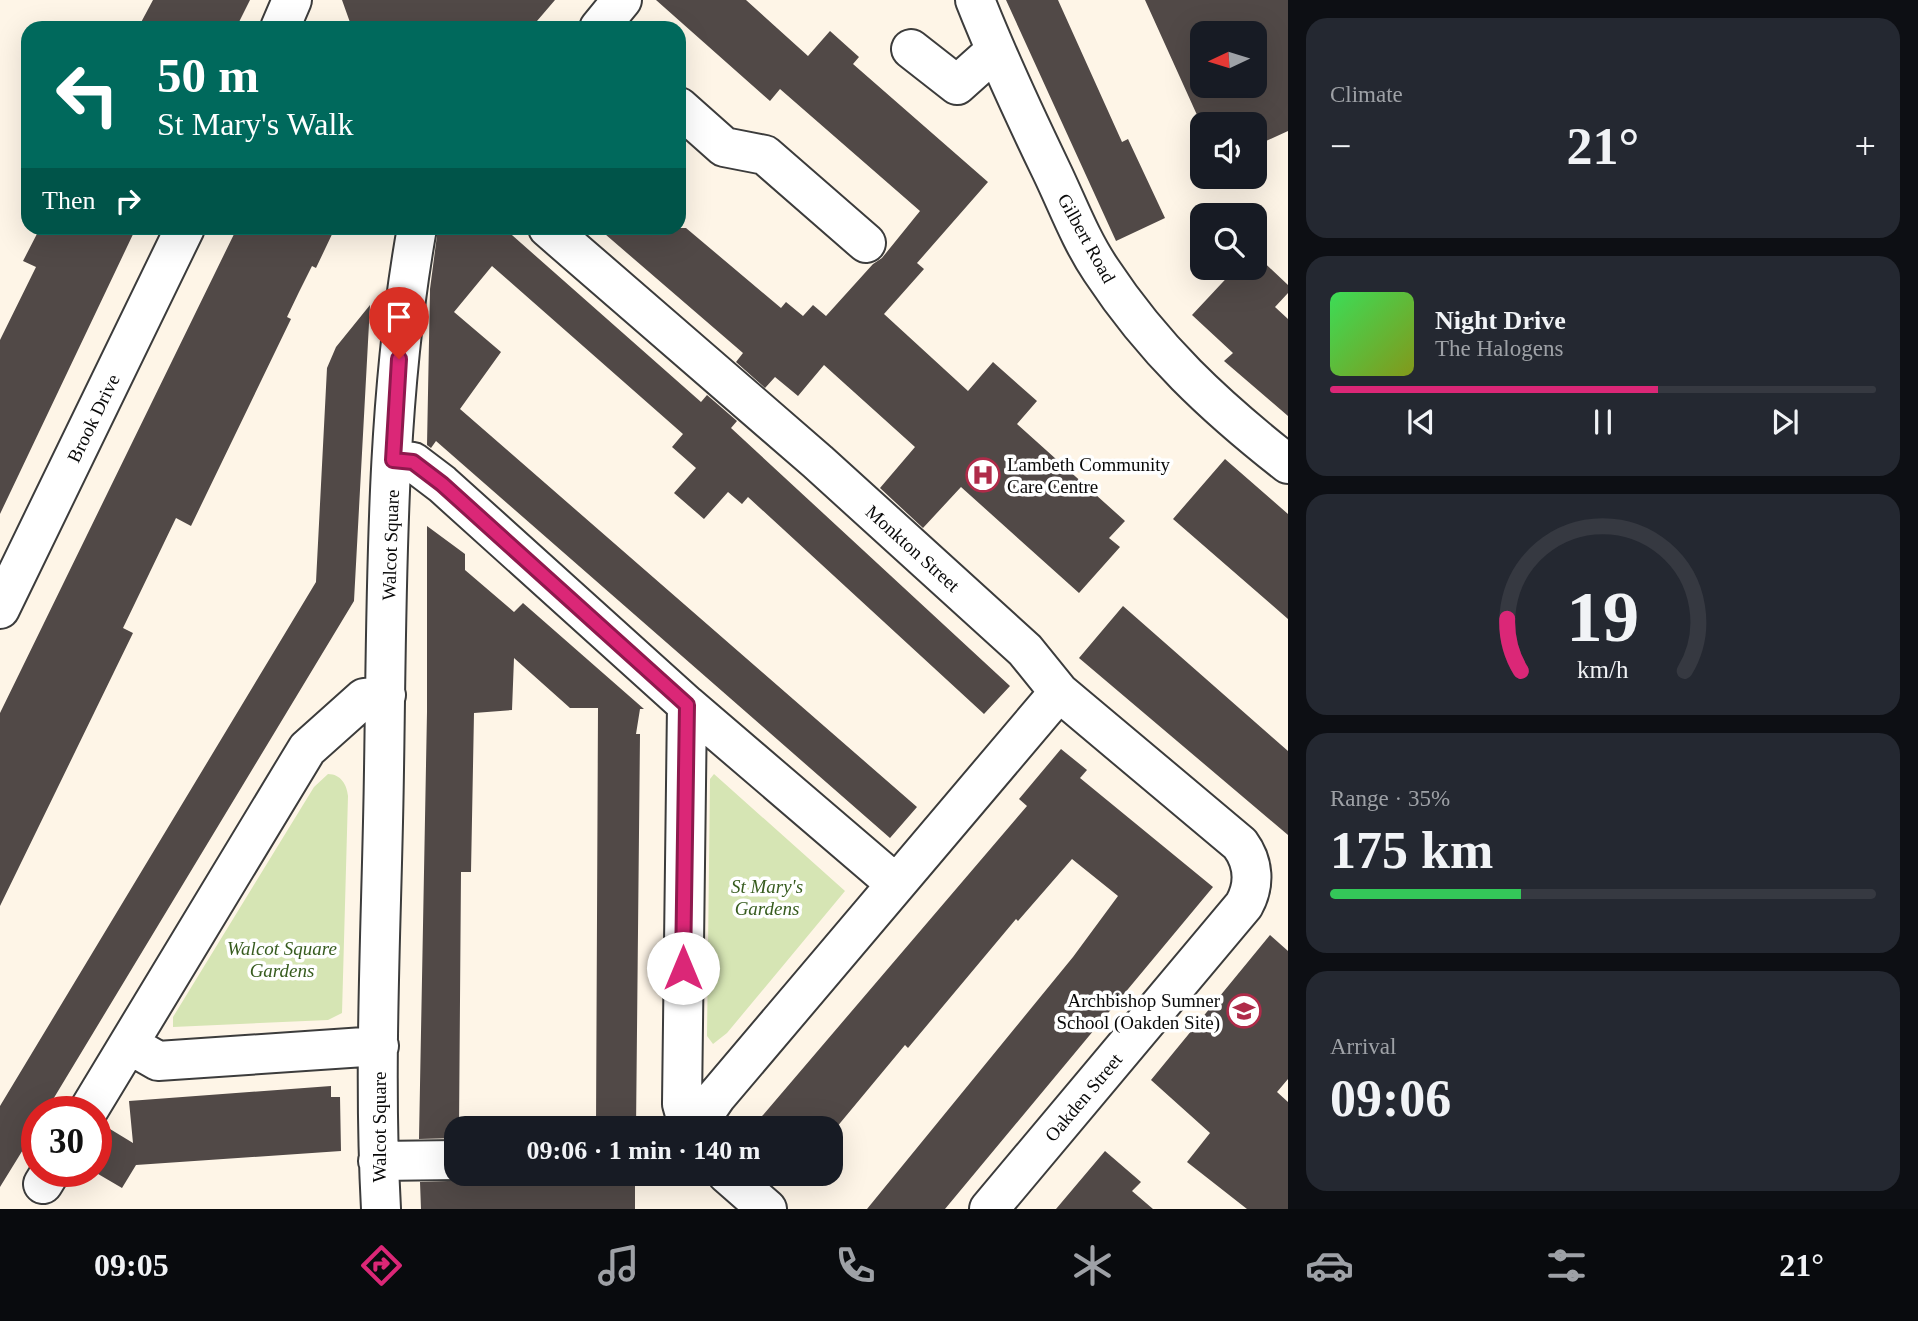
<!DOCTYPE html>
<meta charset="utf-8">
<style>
body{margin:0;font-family:"Times New Roman",serif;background:#242831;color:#f1f3f6;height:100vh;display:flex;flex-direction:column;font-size:26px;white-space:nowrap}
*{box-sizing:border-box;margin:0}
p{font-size:23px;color:#9ea1a6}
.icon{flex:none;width:38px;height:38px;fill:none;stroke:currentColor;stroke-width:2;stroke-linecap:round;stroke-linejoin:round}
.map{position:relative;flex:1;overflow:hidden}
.side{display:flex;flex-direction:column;gap:18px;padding:18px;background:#0d0f14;width:630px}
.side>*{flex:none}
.hud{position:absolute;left:21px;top:21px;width:665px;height:214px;border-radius:21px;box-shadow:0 7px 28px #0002;background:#00695c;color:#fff;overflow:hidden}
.needle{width:46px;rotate:266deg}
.buttons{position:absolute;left:1190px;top:21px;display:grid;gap:14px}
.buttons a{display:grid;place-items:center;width:77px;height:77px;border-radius:14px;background:#171b24;box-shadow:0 7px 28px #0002;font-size:35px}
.speed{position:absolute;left:21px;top:1096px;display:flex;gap:14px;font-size:35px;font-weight:700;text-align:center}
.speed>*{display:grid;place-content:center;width:91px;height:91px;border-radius:50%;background:#171b24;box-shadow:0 7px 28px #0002;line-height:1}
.speed .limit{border:10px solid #d22;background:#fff;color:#111}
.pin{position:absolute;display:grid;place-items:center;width:60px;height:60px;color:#fff;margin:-72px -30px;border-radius:50% 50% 50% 0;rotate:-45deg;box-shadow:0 0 7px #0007}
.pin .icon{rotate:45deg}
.me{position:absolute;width:77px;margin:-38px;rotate:0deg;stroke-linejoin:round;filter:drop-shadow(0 0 5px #0008)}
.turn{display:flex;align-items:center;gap:24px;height:147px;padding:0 21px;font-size:32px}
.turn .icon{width:91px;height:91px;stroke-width:2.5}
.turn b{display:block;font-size:49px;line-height:60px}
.then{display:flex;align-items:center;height:66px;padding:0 21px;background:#0003;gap:14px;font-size:26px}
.big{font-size:52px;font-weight:800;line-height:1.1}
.side .widget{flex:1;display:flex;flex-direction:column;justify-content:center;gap:10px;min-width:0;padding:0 24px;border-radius:21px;background:#242831}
.side .dial{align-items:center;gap:0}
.dial svg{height:182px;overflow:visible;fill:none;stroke:#363941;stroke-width:7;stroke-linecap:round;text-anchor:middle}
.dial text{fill:#f1f3f6;stroke:none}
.song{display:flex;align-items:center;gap:21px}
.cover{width:84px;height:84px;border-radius:10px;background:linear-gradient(135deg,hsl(130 70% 55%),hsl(70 70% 35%))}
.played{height:7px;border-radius:4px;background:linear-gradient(90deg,#db2777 60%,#363941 60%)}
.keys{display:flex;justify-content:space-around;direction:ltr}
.heat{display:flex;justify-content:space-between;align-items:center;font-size:38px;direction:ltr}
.charge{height:10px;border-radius:5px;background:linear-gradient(90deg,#34c759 35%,#363941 0)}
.trip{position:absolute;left:444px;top:1116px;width:399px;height:70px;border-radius:21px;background:#171b24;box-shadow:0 7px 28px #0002;font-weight:800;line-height:70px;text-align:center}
.dock{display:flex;height:112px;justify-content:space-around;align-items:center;background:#090b0e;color:#9ea1a6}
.dock .icon{width:49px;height:49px}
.dock .on{color:#db2777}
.dock b{font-size:32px;color:#f1f3f6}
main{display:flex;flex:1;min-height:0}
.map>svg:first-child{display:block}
.green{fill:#d6e5b4}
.building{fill:#514947;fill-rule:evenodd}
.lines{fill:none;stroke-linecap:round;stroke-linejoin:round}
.minor-casing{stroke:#3c3c3c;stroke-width:42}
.minor{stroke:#fff;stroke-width:38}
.route-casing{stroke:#8e194d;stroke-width:18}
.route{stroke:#db2777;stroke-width:12}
.labels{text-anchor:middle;stroke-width:7;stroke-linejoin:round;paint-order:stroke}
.street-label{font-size:19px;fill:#090909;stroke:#fff}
.poi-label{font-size:19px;fill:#090909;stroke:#fff;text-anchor:start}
.park-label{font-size:19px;font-style:italic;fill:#375c1f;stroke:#fff}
</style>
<main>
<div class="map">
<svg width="1288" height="1209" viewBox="0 0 1288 1209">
<rect width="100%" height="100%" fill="#fef5e7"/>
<!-- green -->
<path class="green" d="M 328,774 C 341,774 347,785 348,796 L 342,1013 L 328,1020 L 173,1027 L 173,1017 L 314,787 Z
M 714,774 L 845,891 L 727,1033 L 713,1044 L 707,1036 L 710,779 Z"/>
<!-- building -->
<path class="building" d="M 153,0 L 250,0 L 236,28 L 138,28 Z
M 342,0 L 555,0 L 531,28 L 352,28 Z
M 656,0 L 746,0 L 808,56 L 830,31 L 859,57 L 853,64 L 988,182 L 917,263 L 924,269 L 884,314 L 968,391 L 993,362 L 1037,401 L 1017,424 L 1125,521 L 1109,538 L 1120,547 L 1079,593 L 961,487 L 923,528 L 880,488 L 915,447 L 824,365 L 798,396 L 775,377 L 765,388 L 736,362 L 743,353 L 598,228 L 686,228 L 781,308 L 786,302 L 803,316 L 813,305 L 826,316 L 873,264 L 882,258 L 920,211 L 780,89 L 770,101 Z
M 1006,0 L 1058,0 L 1122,142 L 1128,139 L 1165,218 L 1116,241 Z
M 1145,0 L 1288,0 L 1288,131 L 1255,146 L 1255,124 L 1202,126 ZM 1202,33 L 1255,33 L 1255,86 L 1202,86 Z
M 40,228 L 136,228 L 0,514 L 0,340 L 36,267 L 23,261 Z
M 237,228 L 335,228 L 316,268 L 312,266 L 299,292 L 287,317 L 291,319 L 191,526 L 176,518 L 123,628 L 133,633 L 0,906 L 0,713 Z
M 438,228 L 504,228 L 701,402 L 707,395 L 737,421 L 731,428 L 1010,686 L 984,714 L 748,497 L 742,504 L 728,492 L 704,519 L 674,493 L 696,468 L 672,447 L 683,434 L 492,266 L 454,312 L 501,352 L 460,409 L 917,807 L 890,838 L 436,441 L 431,448 L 427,445 L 430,289 Z
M 1255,254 L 1288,285 L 1288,293 L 1275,307 L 1288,319 L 1288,416 L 1224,361 L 1233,353 L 1192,315 L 1236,268 L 1255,268 Z
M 370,305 L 354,601 L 46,1111 L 37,1111 L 37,1127 L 0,1187 L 0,1106 L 316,582 L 327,368 L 336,347 Z
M 1225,459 L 1288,514 L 1288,619 L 1173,519 Z
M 427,526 L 465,554 L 465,570 L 514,612 L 523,603 L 644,709 L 640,709 L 636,734 L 640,734 L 636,1129 L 596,1129 L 598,708 L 570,708 L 514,658 L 512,710 L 474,713 L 471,872 L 461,872 L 459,1129 L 457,1138 L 419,1139 L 427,712 Z
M 1123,606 L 1288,751 L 1288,835 L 1079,658 Z
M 1061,749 L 1087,770 L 1080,778 L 1213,887 L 945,1209 L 867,1209 L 1073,957 L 1118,896 L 1072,859 L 1018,921 L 1016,919 L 908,1048 L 905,1045 L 831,1134 L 831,1129 L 751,1129 L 1027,806 L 1019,799 Z
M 1270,935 L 1288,951 L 1288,1079 L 1277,1092 L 1288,1102 L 1288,1209 L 1247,1209 L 1187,1162 L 1210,1133 L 1151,1080 Z
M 331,1086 L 331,1097 L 340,1097 L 341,1151 L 136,1165 L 122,1188 L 93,1171 L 96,1171 L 96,1153 L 110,1129 L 133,1143 L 129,1101 Z
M 1105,1151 L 1141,1182 L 1132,1191 L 1153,1209 L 1056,1209 Z
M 595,1174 L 635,1174 L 635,1209 L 421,1209 L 420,1182 L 528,1178 L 595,1180 Z"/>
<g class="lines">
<defs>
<path id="minor" d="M 975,0 C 998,58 1024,114 1051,170 C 1067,203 1080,239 1101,270 C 1153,349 1214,406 1288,464
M 280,28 L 292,0
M 599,28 L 622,0
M 911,49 L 957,85 L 995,51
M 679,107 L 724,147 L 765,155 L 866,243
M 548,228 L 818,462 L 1025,650 L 1059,692 L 1240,844 C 1254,863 1255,885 1244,905 L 989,1209
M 392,460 L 413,462 L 442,484 L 687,705 L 896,884
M 0,609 L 185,228
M 687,705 L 682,1104 L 689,1129
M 130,1045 L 158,1061 L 379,1046
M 88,1111 L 307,749 L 364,698 L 386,695
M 694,1129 L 716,1097 L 1059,692
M 378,1161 L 457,1160
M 727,1174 L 767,1209
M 43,1184 L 51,1171
M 381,1209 C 373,1063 382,916 384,770 C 387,590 385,406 417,228"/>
</defs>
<!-- minor casing -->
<use href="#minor" class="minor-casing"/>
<!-- minor -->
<use href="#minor" class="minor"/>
</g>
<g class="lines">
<defs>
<path id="route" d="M 399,359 L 393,460 L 413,462 L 442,484 L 687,705 L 683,968"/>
</defs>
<!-- route casing -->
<use href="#route" class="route-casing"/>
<!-- route -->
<use href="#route" class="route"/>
</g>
<!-- icons -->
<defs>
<symbol id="hospital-ring" viewBox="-11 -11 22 22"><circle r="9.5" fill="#fff" stroke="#af2b49" stroke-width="1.5"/><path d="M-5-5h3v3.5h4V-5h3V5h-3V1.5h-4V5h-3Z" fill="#af2b49"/></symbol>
<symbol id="school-ring" viewBox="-11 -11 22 22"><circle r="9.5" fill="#fff" stroke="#af2b49" stroke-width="1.5"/><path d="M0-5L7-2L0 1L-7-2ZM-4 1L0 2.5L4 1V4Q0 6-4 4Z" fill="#af2b49"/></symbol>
</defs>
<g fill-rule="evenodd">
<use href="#hospital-ring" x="964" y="456" width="38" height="38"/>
<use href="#school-ring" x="1225" y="992" width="38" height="38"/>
</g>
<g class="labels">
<!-- street labels -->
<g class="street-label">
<text transform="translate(1087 238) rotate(61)" y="7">Gilbert Road</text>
<text transform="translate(93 418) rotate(-64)" y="7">Brook Drive</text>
<text transform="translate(390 545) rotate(-88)" y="7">Walcot Square</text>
<text transform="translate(913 548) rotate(42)" y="7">Monkton Street</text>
<text transform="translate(1083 1097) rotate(-50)" y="7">Oakden Street</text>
<text transform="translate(379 1127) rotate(-90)" y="7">Walcot Square</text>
</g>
<!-- poi labels -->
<g class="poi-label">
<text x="1007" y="471">Lambeth Community<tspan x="1007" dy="22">Care Centre</tspan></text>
<text x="1220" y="1007" text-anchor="end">Archbishop Sumner<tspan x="1220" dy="22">School (Oakden Site)</tspan></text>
</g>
<!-- park labels -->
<g class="park-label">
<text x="767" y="893">St Mary's<tspan x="767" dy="22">Gardens</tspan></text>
<text x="282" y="955">Walcot Square<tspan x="282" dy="22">Gardens</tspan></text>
</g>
</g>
</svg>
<div class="buttons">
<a><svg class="needle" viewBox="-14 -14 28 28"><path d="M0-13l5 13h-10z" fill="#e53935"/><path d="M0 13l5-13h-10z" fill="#9ea1a6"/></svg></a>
<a><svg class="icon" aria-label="sound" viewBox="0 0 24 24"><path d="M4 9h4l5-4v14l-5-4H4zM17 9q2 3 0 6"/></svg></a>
<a><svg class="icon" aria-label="search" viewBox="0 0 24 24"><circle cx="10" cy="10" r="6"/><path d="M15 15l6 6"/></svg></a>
</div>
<div class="speed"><div class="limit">30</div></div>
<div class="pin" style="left:399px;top:359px;background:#d93025"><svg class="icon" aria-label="arrive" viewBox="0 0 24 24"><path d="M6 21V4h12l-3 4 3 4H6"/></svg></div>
<svg class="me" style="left:683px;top:968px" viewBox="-20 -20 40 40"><circle r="19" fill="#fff"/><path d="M0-13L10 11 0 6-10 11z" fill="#db2777"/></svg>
<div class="trip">09:06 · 1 min · 140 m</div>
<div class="hud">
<div class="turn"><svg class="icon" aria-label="left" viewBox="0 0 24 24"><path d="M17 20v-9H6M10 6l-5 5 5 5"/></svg><div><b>50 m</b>St Mary's Walk</div></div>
<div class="then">Then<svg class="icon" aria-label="right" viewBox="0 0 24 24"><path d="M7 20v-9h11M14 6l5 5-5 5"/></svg></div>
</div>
</div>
<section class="side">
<div class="widget"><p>Climate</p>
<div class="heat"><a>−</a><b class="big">21°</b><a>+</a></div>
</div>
<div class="widget">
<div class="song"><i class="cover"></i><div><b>Night Drive</b><p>The Halogens</p></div></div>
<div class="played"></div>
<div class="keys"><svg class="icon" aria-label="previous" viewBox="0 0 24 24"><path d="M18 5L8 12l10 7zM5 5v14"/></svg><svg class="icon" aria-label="pause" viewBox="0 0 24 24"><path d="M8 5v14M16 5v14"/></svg><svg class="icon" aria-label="next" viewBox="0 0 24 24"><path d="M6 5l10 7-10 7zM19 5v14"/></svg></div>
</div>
<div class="widget dial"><svg viewBox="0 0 100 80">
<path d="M14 69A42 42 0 1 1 86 69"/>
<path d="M14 69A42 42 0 0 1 8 46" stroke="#db2777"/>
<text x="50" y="56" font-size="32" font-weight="700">19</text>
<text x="50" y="72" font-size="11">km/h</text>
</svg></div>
<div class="widget"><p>Range · 35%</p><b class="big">175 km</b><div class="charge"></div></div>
<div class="widget"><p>Arrival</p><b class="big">09:06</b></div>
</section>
</main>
<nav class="dock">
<b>09:05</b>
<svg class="icon on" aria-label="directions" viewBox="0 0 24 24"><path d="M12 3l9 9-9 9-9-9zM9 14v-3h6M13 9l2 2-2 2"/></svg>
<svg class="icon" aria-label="music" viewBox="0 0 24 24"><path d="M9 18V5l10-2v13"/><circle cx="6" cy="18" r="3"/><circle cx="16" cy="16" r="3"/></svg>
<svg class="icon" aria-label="phone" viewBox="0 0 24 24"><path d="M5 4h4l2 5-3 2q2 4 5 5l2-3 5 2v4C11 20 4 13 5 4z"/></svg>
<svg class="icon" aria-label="climate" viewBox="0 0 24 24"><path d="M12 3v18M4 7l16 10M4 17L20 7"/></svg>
<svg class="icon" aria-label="car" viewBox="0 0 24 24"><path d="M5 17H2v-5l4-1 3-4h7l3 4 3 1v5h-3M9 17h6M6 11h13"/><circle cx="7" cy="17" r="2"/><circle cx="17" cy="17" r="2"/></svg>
<svg class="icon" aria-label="filters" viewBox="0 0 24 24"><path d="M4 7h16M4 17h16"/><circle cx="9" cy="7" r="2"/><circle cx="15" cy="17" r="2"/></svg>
<b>21°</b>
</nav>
